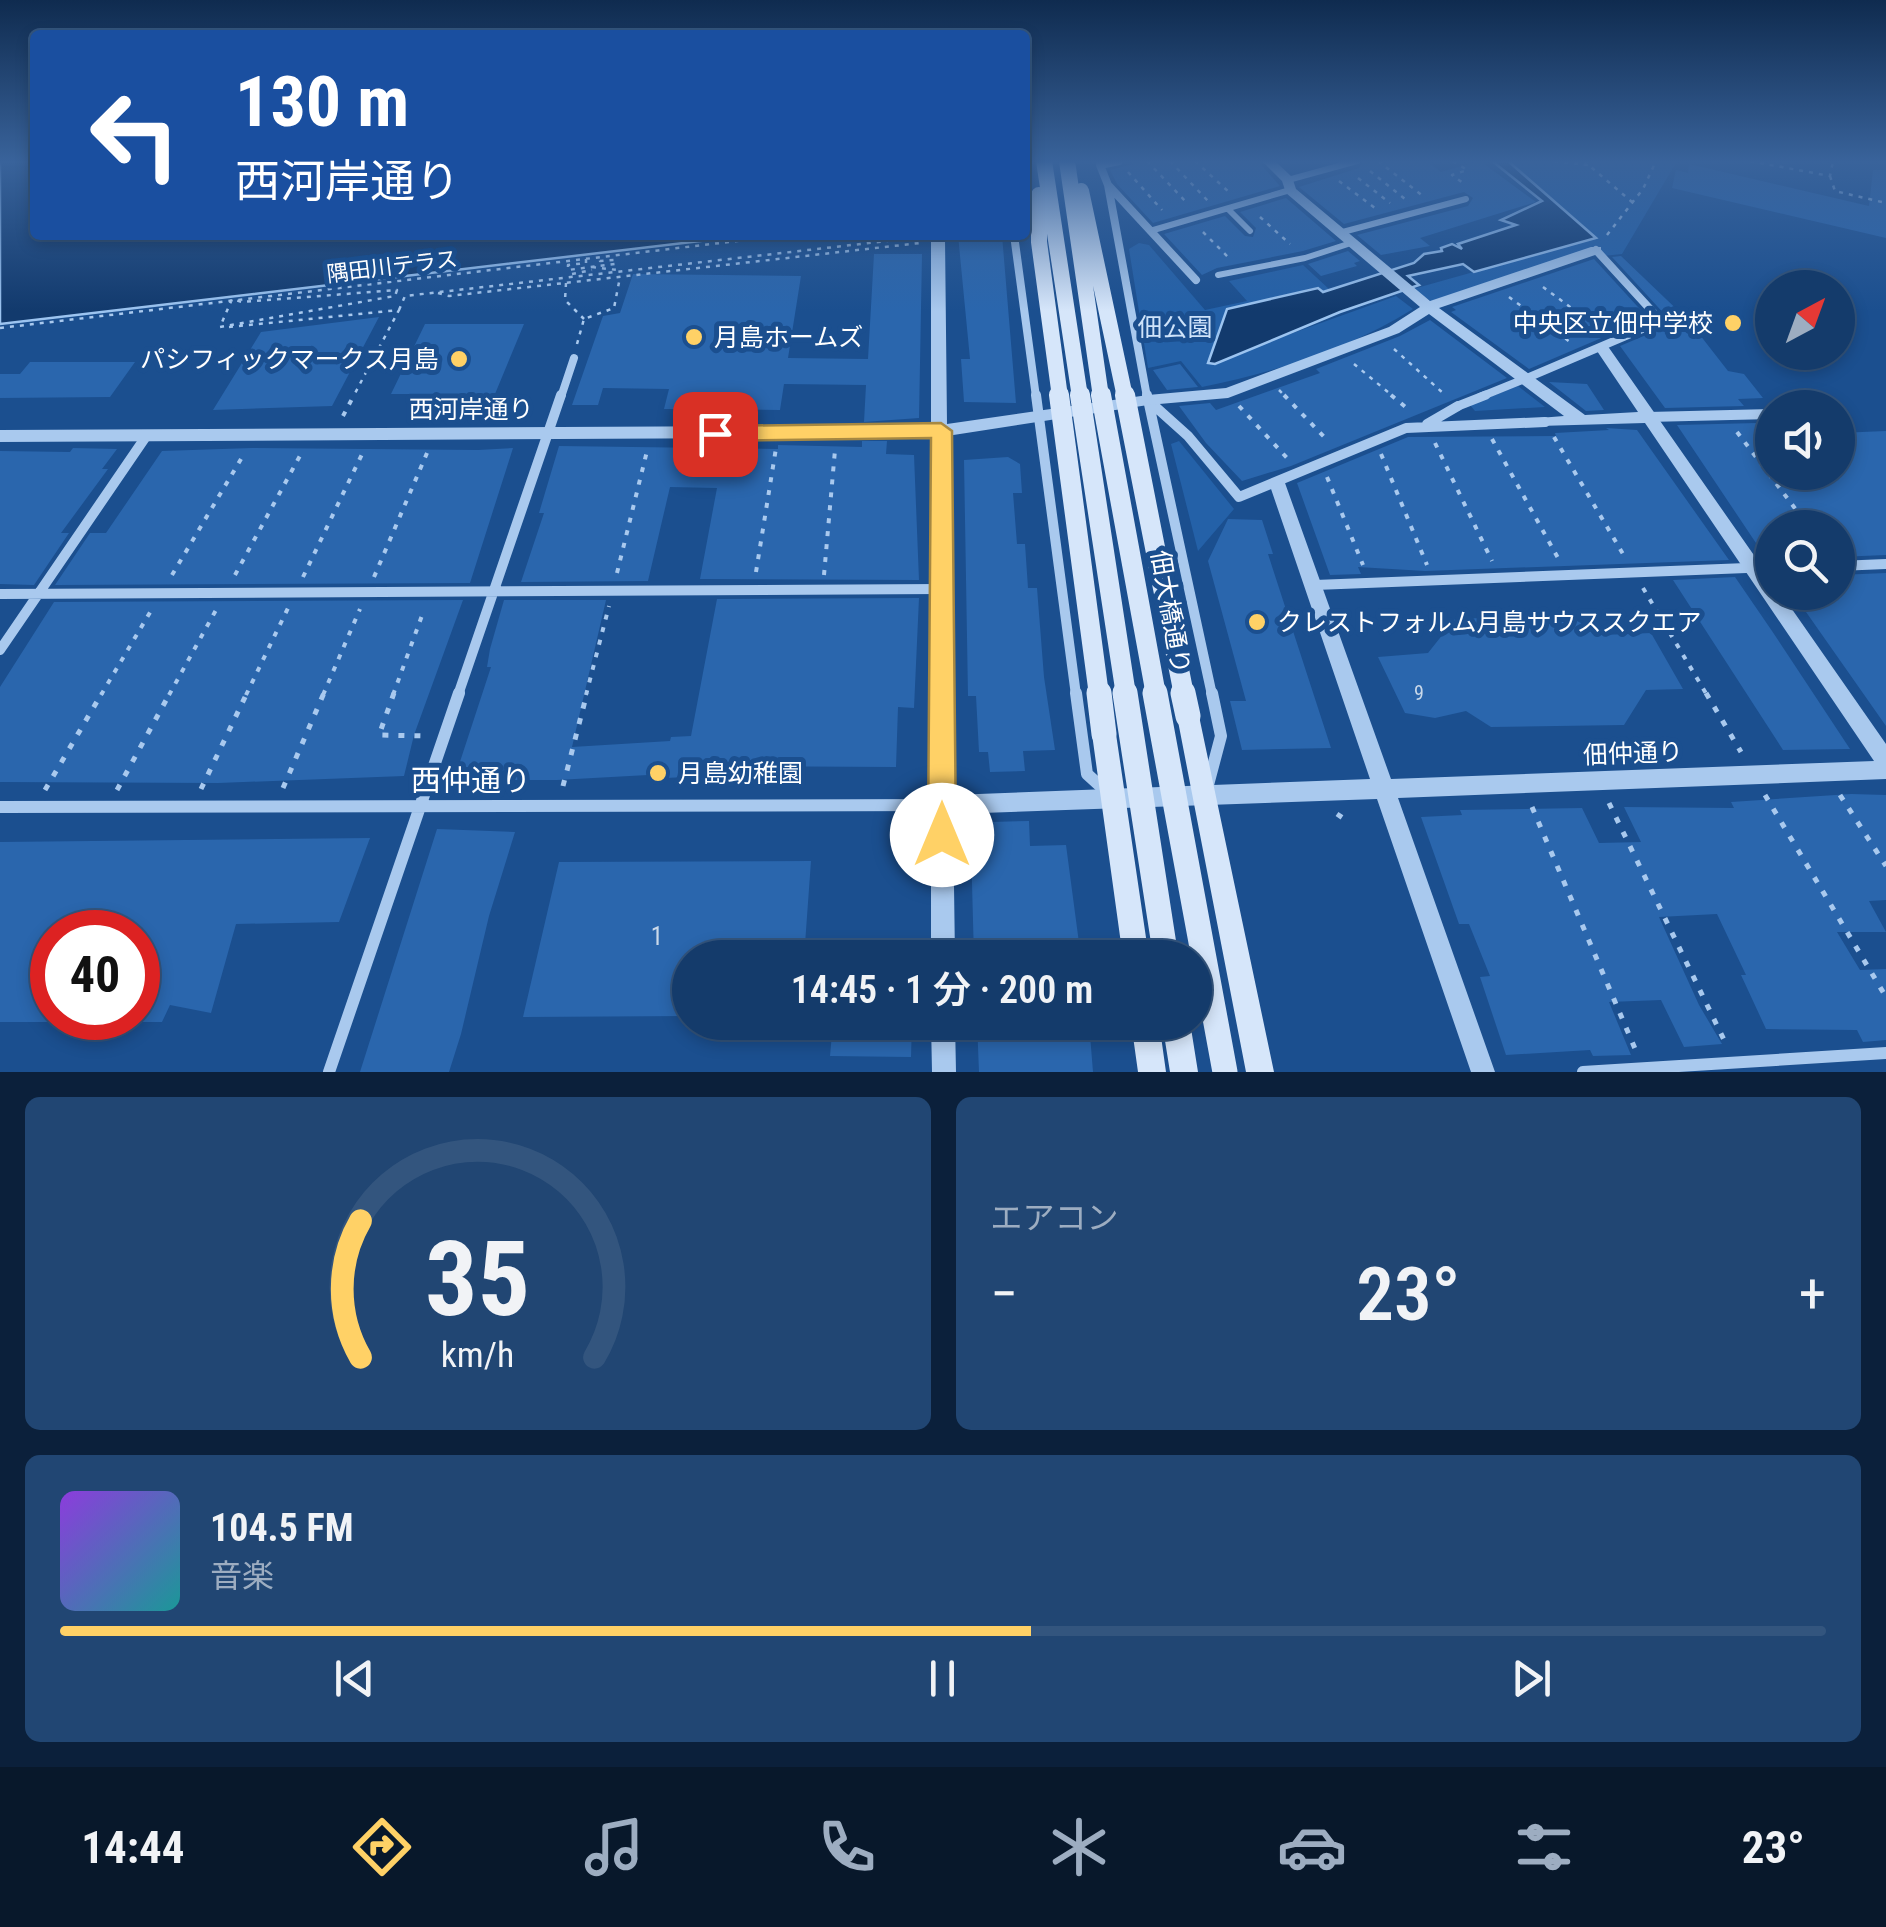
<!DOCTYPE html>
<html lang="ja">
<meta charset="utf-8">
<style>
body{margin:0;font-family:"Roboto Condensed","Noto Sans JP",sans-serif;background:#214673;color:#f1f3f6;height:100vh;display:flex;flex-direction:column;font-size:38px;white-space:nowrap}
*{box-sizing:border-box;margin:0}
p{font-size:32px;color:#9dadc1}
.icon{flex:none;width:55px;height:55px;fill:none;stroke:currentColor;stroke-width:2;stroke-linecap:round;stroke-linejoin:round}
.map{position:relative;height:1072px;overflow:hidden}
.drawer{display:flex;flex-direction:column;gap:25px;padding:25px;background:#0b203b;flex:1}
.drawer>*{flex:none}
.banner{position:absolute;left:30px;top:30px;width:1000px;height:210px;border-radius:10px;box-shadow:0 5px 15px #0003,0 0 0 2px #33557e;background:#1a4fa0;color:#fff;overflow:hidden}
.needle{width:65px;rotate:41deg}
.fabs{position:absolute;left:1755px;top:270px;display:grid;gap:20px}
.fabs a{display:grid;place-items:center;width:100px;height:100px;border-radius:50%;background:#143b6b;box-shadow:0 5px 15px #0003,0 0 0 2px #33557e;font-size:50px}
.speed{position:absolute;left:30px;top:910px;display:flex;gap:20px;font-size:50px;font-weight:700;text-align:center}
.speed>*{display:grid;place-content:center;width:130px;height:130px;border-radius:50%;background:#143b6b;box-shadow:0 5px 15px #0003,0 0 0 2px #33557e;line-height:1}
.speed .limit{border:15px solid #d22;background:#fff;color:#111}
.pin{position:absolute;display:grid;place-items:center;width:85px;height:85px;color:#fff;margin:-42px;border-radius:20px;box-shadow:0 5px 15px #0006}
.me{position:absolute;width:110px;margin:-55px;rotate:0deg;stroke-linejoin:round;filter:drop-shadow(0 0 8px #0008)}
.turn{display:flex;align-items:center;gap:35px;height:210px;padding:0 40px;font-size:45px}
.turn .icon{width:130px;height:130px;stroke-width:2.5}
.turn b{display:block;font-size:70px;line-height:85px}
.big{font-size:75px;font-weight:600;line-height:1.1}
.drawer .card{flex:1;display:flex;flex-direction:column;justify-content:center;gap:15px;min-width:0;padding:0 35px;border-radius:15px;background:#214673}
.drawer .dial{align-items:center;gap:0}
.dial svg{height:260px;overflow:visible;fill:none;stroke:#33557e;stroke-width:7;stroke-linecap:round;text-anchor:middle}
.dial text{fill:#f1f3f6;stroke:none}
.song{display:flex;align-items:center;gap:30px}
.cover{width:120px;height:120px;border-radius:15px;background:linear-gradient(135deg,hsl(270 70% 55%),hsl(180 70% 35%))}
.played{height:10px;border-radius:5px;background:linear-gradient(90deg,#ffd166 55%,#33557e 55%)}
.keys{display:flex;justify-content:space-around;direction:ltr}
.heat{display:flex;justify-content:space-between;align-items:center;font-size:55px;direction:ltr}
.drawer .tiles{flex:1;display:grid;gap:25px;grid-template-columns:1fr 1fr}
.card:last-child{grid-column:span 2}
.trip{position:absolute;left:672px;top:940px;width:540px;height:100px;border-radius:50px;background:#143b6b;box-shadow:0 5px 15px #0003,0 0 0 2px #33557e;font-weight:600;line-height:100px;text-align:center}
.tabs{display:flex;height:160px;justify-content:space-around;align-items:center;background:#08182b;color:#9dadc1}
.tabs .icon{width:70px;height:70px}
.tabs .current{color:#ffd166}
.tabs b{font-size:45px;color:#f1f3f6}
.map>svg:first-child{display:block}
.green{fill:#2461a8}
.water{fill:#123a6d;stroke:#9cc4f0;stroke-width:2.5}
.building{fill:#2a66ad}
.lines{fill:none;stroke-linecap:round;stroke-linejoin:round}
.path-far2{stroke:#a9c9ee;stroke-width:2.5;stroke-dasharray:4 6;stroke-linecap:butt}
.path-far1{stroke:#a9c9ee;stroke-width:4;stroke-dasharray:5 8;stroke-linecap:butt}
.path{stroke:#a9c9ee;stroke-width:5;stroke-dasharray:6 10;stroke-linecap:butt}
.service{stroke:#a9c9ee;stroke-width:6}
.pedestrian-far1{stroke:#a9c9ee;stroke-width:8}
.pedestrian{stroke:#a9c9ee;stroke-width:9}
.minor-far2{stroke:#a9c9ee;stroke-width:8}
.minor-far1{stroke:#a9c9ee;stroke-width:10}
.minor{stroke:#a9c9ee;stroke-width:12}
.tertiary{fill:#a9c9ee;fill-rule:evenodd}
.secondary{fill:#d6e6fa;fill-rule:evenodd}
.secondary-bridge-far2{stroke:#d6e6fa;stroke-width:16}
.secondary-bridge-far1{stroke:#d6e6fa;stroke-width:20}
.secondary-bridge{stroke:#d6e6fa;stroke-width:25}
.route{fill:#ffd166;stroke:#a68842;stroke-width:2.5}
.poi-dot{fill:#ffd166;stroke:#1b4f8f;stroke-width:4}
.labels{text-anchor:middle;stroke-width:10;stroke-linejoin:round;paint-order:stroke}
.number-label{font-size:20px;fill:#cad9ea}
.far-street-label{font-size:22px;fill:#fff;stroke:#1b4f8f}
.poi-label{font-size:25px;fill:#fff;stroke:#1b4f8f;text-anchor:start}
.park-label{font-size:25px;fill:#cfe3fa;stroke:#1b4f8f}
.street-label{font-size:25px;fill:#fff;stroke:#1b4f8f}
.near-number-label{font-size:25px;fill:#cad9ea}
.near-street-label{font-size:30px;fill:#fff;stroke:#1b4f8f}
</style>
<div class="map">
<svg width="1886" height="1072" viewBox="0 0 1886 1072">
<rect width="100%" height="100%" fill="#1b4f8f"/>
<!-- green -->
<path class="green" d="M 1509,161 L 1677,161 L 1622,254 L 1603,256 L 1595,248 L 1432,302 L 1413,289 L 1595,238 Z
M 1139,243 L 1149,245 L 1205,310 L 1247,301 L 1229,281 L 1303,265 L 1329,289 L 1323,291 L 1318,287 L 1227,309 L 1209,363 L 1396,296 L 1413,309 C 1349,349 1276,372 1202,387 L 1181,361 L 1148,368 L 1129,249 Z
M 1518,386 L 1545,407 L 1475,411 L 1470,405 Z
M 1179,441 L 1234,509 L 1198,551 L 1171,444 Z"/>
<!-- water -->
<path class="water" d="M 0,161 L 35,161 L 35,235 L 751,235 L 0,324 Z
M 1492,161 L 1508,161 L 1596,238 L 1474,272 L 1463,264 L 1408,276 L 1419,285 L 1340,312 L 1215,364 L 1208,363 L 1227,309 L 1318,288 L 1323,292 L 1414,263 L 1424,254 L 1442,251 L 1441,248 L 1452,244 L 1462,249 L 1458,244 L 1516,225 L 1501,220 L 1542,201 Z"/>
<!-- building -->
<path class="building" d="M 1145,161 L 1258,161 L 1280,186 L 1153,223 L 1117,184 L 1110,170 Z
M 1364,161 L 1426,161 L 1441,172 L 1480,161 L 1536,202 L 1420,238 L 1430,246 L 1381,255 L 1357,235 L 1468,206 L 1473,198 L 1464,192 L 1344,224 L 1299,187 L 1359,168 Z
M 1689,164 L 1869,206 L 1873,170 L 1886,170 L 1886,238 L 1672,188 L 1676,170 L 1688,173 Z
M 1286,198 L 1336,241 L 1303,251 L 1217,268 L 1202,275 L 1164,234 L 1225,216 L 1245,236 L 1253,237 L 1256,228 L 1240,212 Z
M 958,235 L 1002,235 L 1016,403 L 964,402 L 961,359 L 970,359 Z
M 1348,251 L 1360,261 L 1354,263 L 1357,266 L 1321,276 L 1308,264 Z
M 874,254 L 922,254 L 919,418 L 864,422 L 866,385 L 784,384 L 780,410 L 664,409 L 669,389 L 603,388 L 598,405 L 572,405 L 603,316 L 620,313 L 633,274 L 801,276 L 788,358 L 868,359 Z
M 1621,256 L 1689,321 L 1728,371 L 1744,374 L 1763,398 L 1738,399 L 1744,406 L 1665,408 L 1620,346 L 1665,327 L 1668,318 L 1612,257 Z
M 1594,259 L 1648,318 L 1529,369 L 1451,312 L 1456,310 L 1452,307 Z
M 379,317 L 332,406 L 213,410 L 261,332 Z
M 1430,320 L 1507,378 L 1291,466 L 1242,481 L 1206,443 L 1179,406 L 1210,403 L 1216,410 L 1320,373 L 1316,369 L 1400,336 Z
M 425,324 L 524,324 L 495,394 L 391,394 Z
M 30,362 L 135,362 L 110,397 L 0,398 L 0,374 L 20,374 Z
M 1180,364 L 1198,387 L 1167,390 L 1153,370 Z
M 1549,382 L 1587,384 L 1604,410 L 1586,411 Z
M 1757,423 L 1772,442 L 1772,472 L 1838,472 L 1838,433 L 1886,431 L 1886,555 L 1838,557 L 1838,528 L 1772,528 L 1772,558 L 1766,558 L 1677,425 Z
M 1606,428 L 1637,430 L 1729,560 L 1425,571 L 1358,567 L 1361,574 L 1330,575 L 1297,483 L 1408,437 L 1556,436 L 1555,433 L 1609,430 Z
M 862,441 L 887,441 L 886,454 L 914,455 L 919,580 L 700,579 L 717,488 L 670,487 L 648,581 L 521,582 L 544,513 L 539,513 L 559,446 L 778,449 L 778,445 L 862,447 Z
M 73,448 L 117,449 L 102,469 L 108,469 L 61,533 L 69,533 L 34,585 L 0,584 L 0,451 L 70,452 Z
M 252,448 L 478,450 L 513,448 L 470,583 L 55,585 L 90,533 L 106,533 L 162,451 Z
M 1008,457 L 1020,464 L 1022,493 L 1013,493 L 1017,544 L 1025,544 L 1028,588 L 1037,588 L 1044,677 L 1055,750 L 1023,751 L 1025,771 L 990,772 L 988,752 L 979,752 L 976,696 L 968,696 L 964,460 Z
M 1228,519 L 1262,520 L 1273,554 L 1268,554 L 1331,748 L 1242,750 L 1230,701 L 1246,701 L 1208,561 Z
M 1886,573 L 1886,726 L 1792,592 L 1838,592 L 1838,575 Z
M 1735,577 L 1772,631 L 1850,749 L 1783,750 L 1673,580 Z
M 919,598 L 914,708 L 898,707 L 896,767 L 688,766 L 686,777 L 666,778 L 666,774 L 557,780 L 454,780 L 491,667 L 487,667 L 490,649 L 504,600 L 606,600 L 572,747 L 670,741 L 671,737 L 691,736 L 717,599 Z
M 463,600 L 414,735 L 404,776 L 218,783 L 0,782 L 0,687 L 54,602 Z
M 1566,615 L 1603,635 L 1651,633 L 1683,689 L 1646,690 L 1624,725 L 1491,727 L 1466,711 L 1435,718 L 1405,713 L 1378,657 L 1428,653 L 1455,619 Z
M 1851,794 L 1886,795 L 1886,900 L 1869,901 L 1886,932 L 1837,932 L 1860,970 L 1886,969 L 1886,1040 L 1863,1042 L 1857,1030 L 1766,1029 L 1741,975 L 1746,975 L 1717,914 L 1659,917 L 1699,1005 L 1722,1044 L 1684,1047 L 1661,1000 L 1609,1002 L 1631,1055 L 1593,1056 L 1590,1050 L 1506,1055 L 1480,977 L 1490,976 L 1469,924 L 1459,924 L 1421,817 L 1462,815 L 1460,810 L 1582,808 L 1599,843 L 1641,842 L 1624,807 L 1734,808 L 1731,802 Z
M 1029,821 L 1030,846 L 1066,845 L 1081,958 L 974,958 L 971,846 L 991,846 L 990,822 Z
M 437,829 L 515,832 L 489,916 L 461,1034 L 449,1072 L 360,1072 Z
M 370,838 L 339,922 L 236,924 L 211,1013 L 170,1005 L 162,1022 L 138,1022 L 138,932 L 52,932 L 52,1022 L 0,1022 L 0,842 Z
M 811,861 L 804,958 L 690,958 L 690,1016 L 523,1017 L 559,862 Z
M 833,1022 L 912,1022 L 911,1057 L 830,1056 Z
M 977,1022 L 1089,1022 L 1093,1072 L 979,1072 Z"/>
<g class="lines">
<!-- path-far2 -->
<path class="path-far2" d="M 1147,161 L 1187,203
M 1170,161 L 1208,201
M 1195,161 L 1230,193
M 1378,161 L 1423,196
M 1453,161 L 1467,170 L 1452,175 L 1463,183
M 1554,161 L 1588,165
M 1584,161 L 1632,202
M 1750,161 L 1830,176 L 1833,161
M 1370,171 L 1405,199
M 1128,172 L 1162,210
M 1830,176 L 1835,191 L 1886,203
M 1358,178 L 1390,203
M 1339,181 L 1375,208
M 1260,217 L 1290,244
M 1203,232 L 1228,257
M 894,235 L 906,235
M 1607,235 L 1643,189 L 1656,161
M 586,259 L 586,263 L 568,265 L 568,270 L 615,264 L 615,260 L 600,261 L 599,257
M 592,267 L 617,270
M 572,274 L 592,270
M 566,283 L 565,300 L 584,319
M 1543,287 L 1600,329
M 397,290 L 395,296 L 220,327 L 232,299 L 242,302 Z
M 438,293 L 449,296 L 920,243
M 1509,297 L 1570,342
M 399,310 L 405,296 L 922,237
M 229,327 L 399,310 L 353,397
M 0,328 L 788,235
M 577,344 L 584,319 L 614,308 L 620,277
M 1394,349 L 1443,393
M 1354,364 L 1394,397
M 1279,390 L 1286,397"/>
<!-- path-far1 -->
<path class="path-far1" d="M 1284,395 L 1328,441
M 1391,395 L 1408,409
M 1239,406 L 1287,458
M 343,416 L 354,395
M 1737,432 L 1810,528
M 1554,437 L 1623,554
M 1492,439 L 1558,558
M 1435,443 L 1492,561
M 1381,454 L 1427,565
M 1327,477 L 1363,565
M 756,572 L 776,448
M 617,573 L 647,451
M 172,575 L 244,454
M 235,575 L 302,452
M 824,575 L 835,450
M 303,577 L 364,450
M 374,577 L 427,453
M 1643,588 L 1707,695
M 101,695 L 152,609
M 169,695 L 216,610
M 246,695 L 288,608
M 323,695 L 360,609
M 393,695 L 424,610
M 586,695 L 609,606"/>
<!-- path -->
<path class="path" d="M 394,693 L 379,735 L 427,736
M 1706,693 L 1741,752
M 563,786 L 587,693
M 283,788 L 324,693
M 201,789 L 247,693
M 45,790 L 102,693
M 117,790 L 170,693
M 1765,795 L 1886,997
M 1840,795 L 1886,866
M 1609,803 L 1727,1046
M 1532,807 L 1636,1051
M 1337,814 L 1349,822"/>
<!-- service -->
<path class="service" d="M 1288,180 L 1357,161
M 1228,209 L 1250,231
M 1150,231 L 1290,190
M 1339,233 L 1466,199
M 1218,275 L 1305,258 L 1351,243"/>
<!-- pedestrian-far1 -->
<path class="pedestrian-far1" d="M 1480,397 L 1527,378"/>
<!-- pedestrian -->
<path class="pedestrian" d="M 1458,406 L 1486,395"/>
<!-- minor-far2 -->
<path class="minor-far2" d="M 1119,161 L 1100,165 L 1108,185 L 1147,397
M 1109,186 L 1196,280
M 1014,235 L 1036,397
M 1527,378 L 1661,321 L 1596,250
M 561,397 L 574,358"/>
<!-- minor-far1 -->
<path class="minor-far1" d="M 1036,395 L 1076,695
M 1147,395 L 1212,695
M 1149,401 L 1188,436 L 1239,497 L 1406,428 L 1545,422
M 1648,417 L 1772,414
M 1427,424 L 1458,406
M 1838,566 L 1886,564
M 1315,585 L 1772,567
M 0,594 L 941,589
M 0,650 L 147,435
M 458,695 L 561,395"/>
<!-- minor -->
<path class="minor" d="M 1076,693 L 1087,774 L 1109,794
M 1208,785 L 1221,736 L 1212,693
M 0,807 L 941,805
M 329,1072 L 459,693
M 1583,1072 L 1886,1053"/>
<!-- tertiary -->
<path class="tertiary" d="M 1262,161 L 1275,161 L 1292,177 L 1296,189 L 1430,301 L 1591,247 L 1601,247 L 1601,253 L 1439,308 L 1585,415 L 1638,412 L 1595,348 L 1602,343 L 1607,345 L 1772,581 L 1772,592 L 1780,592 L 1886,744 L 1886,779 L 1398,798 L 1495,1072 L 1471,1072 L 1377,799 L 953,814 L 955,958 L 931,958 L 931,437 L 0,442 L 0,430 L 931,425 L 931,238 L 934,235 L 943,235 L 945,238 L 947,424 L 1148,395 L 1226,388 L 1389,327 L 1420,307 L 1286,193 L 1282,181 ZM 1429,314 L 1564,416 L 1539,418 L 1537,422 L 1539,426 L 1645,423 L 1874,761 L 1391,779 L 1285,483 L 1277,477 L 1269,483 L 1370,779 L 952,795 L 947,436 L 1148,405 L 1228,398 L 1399,333 Z
M 931,1022 L 955,1022 L 956,1072 L 932,1072 Z"/>
<!-- secondary -->
<path class="secondary" d="M 1188,706 L 1196,709 L 1199,716 L 1274,1072 L 1246,1072 L 1177,716 L 1180,709 Z
M 1104,724 L 1112,727 L 1116,734 L 1149,958 L 1123,958 L 1092,734 L 1096,727 Z
M 1131,1022 L 1159,1022 L 1166,1072 L 1138,1072 Z
M 1162,1022 L 1190,1022 L 1198,1072 L 1170,1072 Z"/>
<!-- secondary-bridge-far2 -->
<path class="secondary-bridge-far2" d="M 1044,161 L 1080,397
M 1067,161 L 1101,397
M 1081,191 L 1125,397
M 1039,195 L 1039,242 L 1060,397"/>
<!-- secondary-bridge-far1 -->
<path class="secondary-bridge-far1" d="M 1059,395 L 1099,695
M 1080,395 L 1126,695
M 1101,395 L 1156,695
M 1125,395 L 1184,695"/>
<!-- secondary-bridge -->
<path class="secondary-bridge" d="M 1099,693 L 1104,734
M 1125,693 L 1166,958
M 1155,693 L 1225,1072
M 1183,693 L 1188,716"/>
</g>
<!-- sky -->
<linearGradient id="sky" x2="0" y2="1"><stop stop-color="#0f2b4f"/><stop offset="0.52" stop-color="#39639b"/><stop offset="1" stop-color="#39639b" stop-opacity="0"/></linearGradient>
<rect width="1886" height="311" fill="url(#sky)"/>
<!-- route -->
<path class="route" d="M 941,423 L 952,431 L 956,835 L 952,844 L 942,848 L 932,844 L 928,835 L 931,438 L 715,441 L 705,434 L 715,426 Z"/>
<!-- markers -->
<g class="poi-dot">
<circle cx="1733" cy="323" r="10"/>
<circle cx="694" cy="337" r="10"/>
<circle cx="459" cy="359" r="10"/>
<circle cx="1257" cy="622" r="10"/>
<circle cx="658" cy="773" r="10"/>
</g>
<g class="labels">
<!-- number labels -->
<g class="number-label">
<text x="1419" y="700">9</text>
</g>
<!-- far-street labels -->
<g class="far-street-label">
<text transform="translate(392 266) rotate(-7)" y="8">隅田川テラス</text>
</g>
<!-- poi labels -->
<g class="poi-label">
<text x="1713" y="332" text-anchor="end">中央区立佃中学校</text>
<text x="714" y="346">月島ホームズ</text>
<text x="439" y="368" text-anchor="end">パシフィックマークス月島</text>
<text x="1277" y="631">クレストフォルム月島サウススクエア</text>
<text x="678" y="782">月島幼稚園</text>
</g>
<!-- park labels -->
<g class="park-label">
<text x="1175" y="336">佃公園</text>
</g>
<!-- street labels -->
<g class="street-label">
<text x="471" y="418">西河岸通り</text>
<text transform="translate(1171 612) rotate(80)" y="9">佃大橋通り</text>
<text transform="translate(1633 753) rotate(-2)" y="9">佃仲通り</text>
</g>
<!-- near-number labels -->
<g class="near-number-label">
<text x="657" y="945">1</text>
</g>
<!-- near-street labels -->
<g class="near-street-label">
<text x="471" y="791">西仲通り</text>
</g>
</g>
</svg>
<div class="fabs">
<a><svg class="needle" viewBox="-14 -14 28 28"><path d="M0-13l5 13h-10z" fill="#e53935"/><path d="M0 13l5-13h-10z" fill="#9dadc1"/></svg></a>
<a><svg class="icon" aria-label="sound" viewBox="0 0 24 24"><path d="M4 9h4l5-4v14l-5-4H4zM17 9q2 3 0 6"/></svg></a>
<a><svg class="icon" aria-label="search" viewBox="0 0 24 24"><circle cx="10" cy="10" r="6"/><path d="M15 15l6 6"/></svg></a>
</div>
<div class="speed"><div class="limit">40</div></div>
<div class="pin" style="left:715px;top:434px;background:#d93025"><svg class="icon" aria-label="arrive" viewBox="0 0 24 24"><path d="M6 21V4h12l-3 4 3 4H6"/></svg></div>
<svg class="me" style="left:942px;top:835px" viewBox="-20 -20 40 40"><circle r="19" fill="#fff"/><path d="M0-13L10 11 0 6-10 11z" fill="#ffd166"/></svg>
<div class="trip">14:45 · 1 分 · 200 m</div>
<div class="banner">
<div class="turn"><svg class="icon" aria-label="left" viewBox="0 0 24 24"><path d="M17 20v-9H6M10 6l-5 5 5 5"/></svg><div><b>130 m</b>西河岸通り</div></div>
</div>
</div>
<section class="drawer">
<div class="tiles">
<div class="card dial"><svg viewBox="0 0 100 80">
<path d="M14 69A42 42 0 1 1 86 69"/>
<path d="M14 69A42 42 0 0 1 14 27" stroke="#ffd166"/>
<text x="50" y="56" font-size="32" font-weight="700">35</text>
<text x="50" y="72" font-size="11">km/h</text>
</svg></div>
<div class="card"><p>エアコン</p>
<div class="heat"><a>−</a><b class="big">23°</b><a>+</a></div>
</div>
<div class="card">
<div class="song"><i class="cover"></i><div><b>104.5 FM</b><p>音楽</p></div></div>
<div class="played"></div>
<div class="keys"><svg class="icon" aria-label="previous" viewBox="0 0 24 24"><path d="M18 5L8 12l10 7zM5 5v14"/></svg><svg class="icon" aria-label="pause" viewBox="0 0 24 24"><path d="M8 5v14M16 5v14"/></svg><svg class="icon" aria-label="next" viewBox="0 0 24 24"><path d="M6 5l10 7-10 7zM19 5v14"/></svg></div>
</div>
</div>
</section>
<nav class="tabs">
<b>14:44</b>
<svg class="icon current" aria-label="directions" viewBox="0 0 24 24"><path d="M12 3l9 9-9 9-9-9zM9 14v-3h6M13 9l2 2-2 2"/></svg>
<svg class="icon" aria-label="music" viewBox="0 0 24 24"><path d="M9 18V5l10-2v13"/><circle cx="6" cy="18" r="3"/><circle cx="16" cy="16" r="3"/></svg>
<svg class="icon" aria-label="phone" viewBox="0 0 24 24"><path d="M5 4h4l2 5-3 2q2 4 5 5l2-3 5 2v4C11 20 4 13 5 4z"/></svg>
<svg class="icon" aria-label="climate" viewBox="0 0 24 24"><path d="M12 3v18M4 7l16 10M4 17L20 7"/></svg>
<svg class="icon" aria-label="car" viewBox="0 0 24 24"><path d="M5 17H2v-5l4-1 3-4h7l3 4 3 1v5h-3M9 17h6M6 11h13"/><circle cx="7" cy="17" r="2"/><circle cx="17" cy="17" r="2"/></svg>
<svg class="icon" aria-label="filters" viewBox="0 0 24 24"><path d="M4 7h16M4 17h16"/><circle cx="9" cy="7" r="2"/><circle cx="15" cy="17" r="2"/></svg>
<b>23°</b>
</nav>
